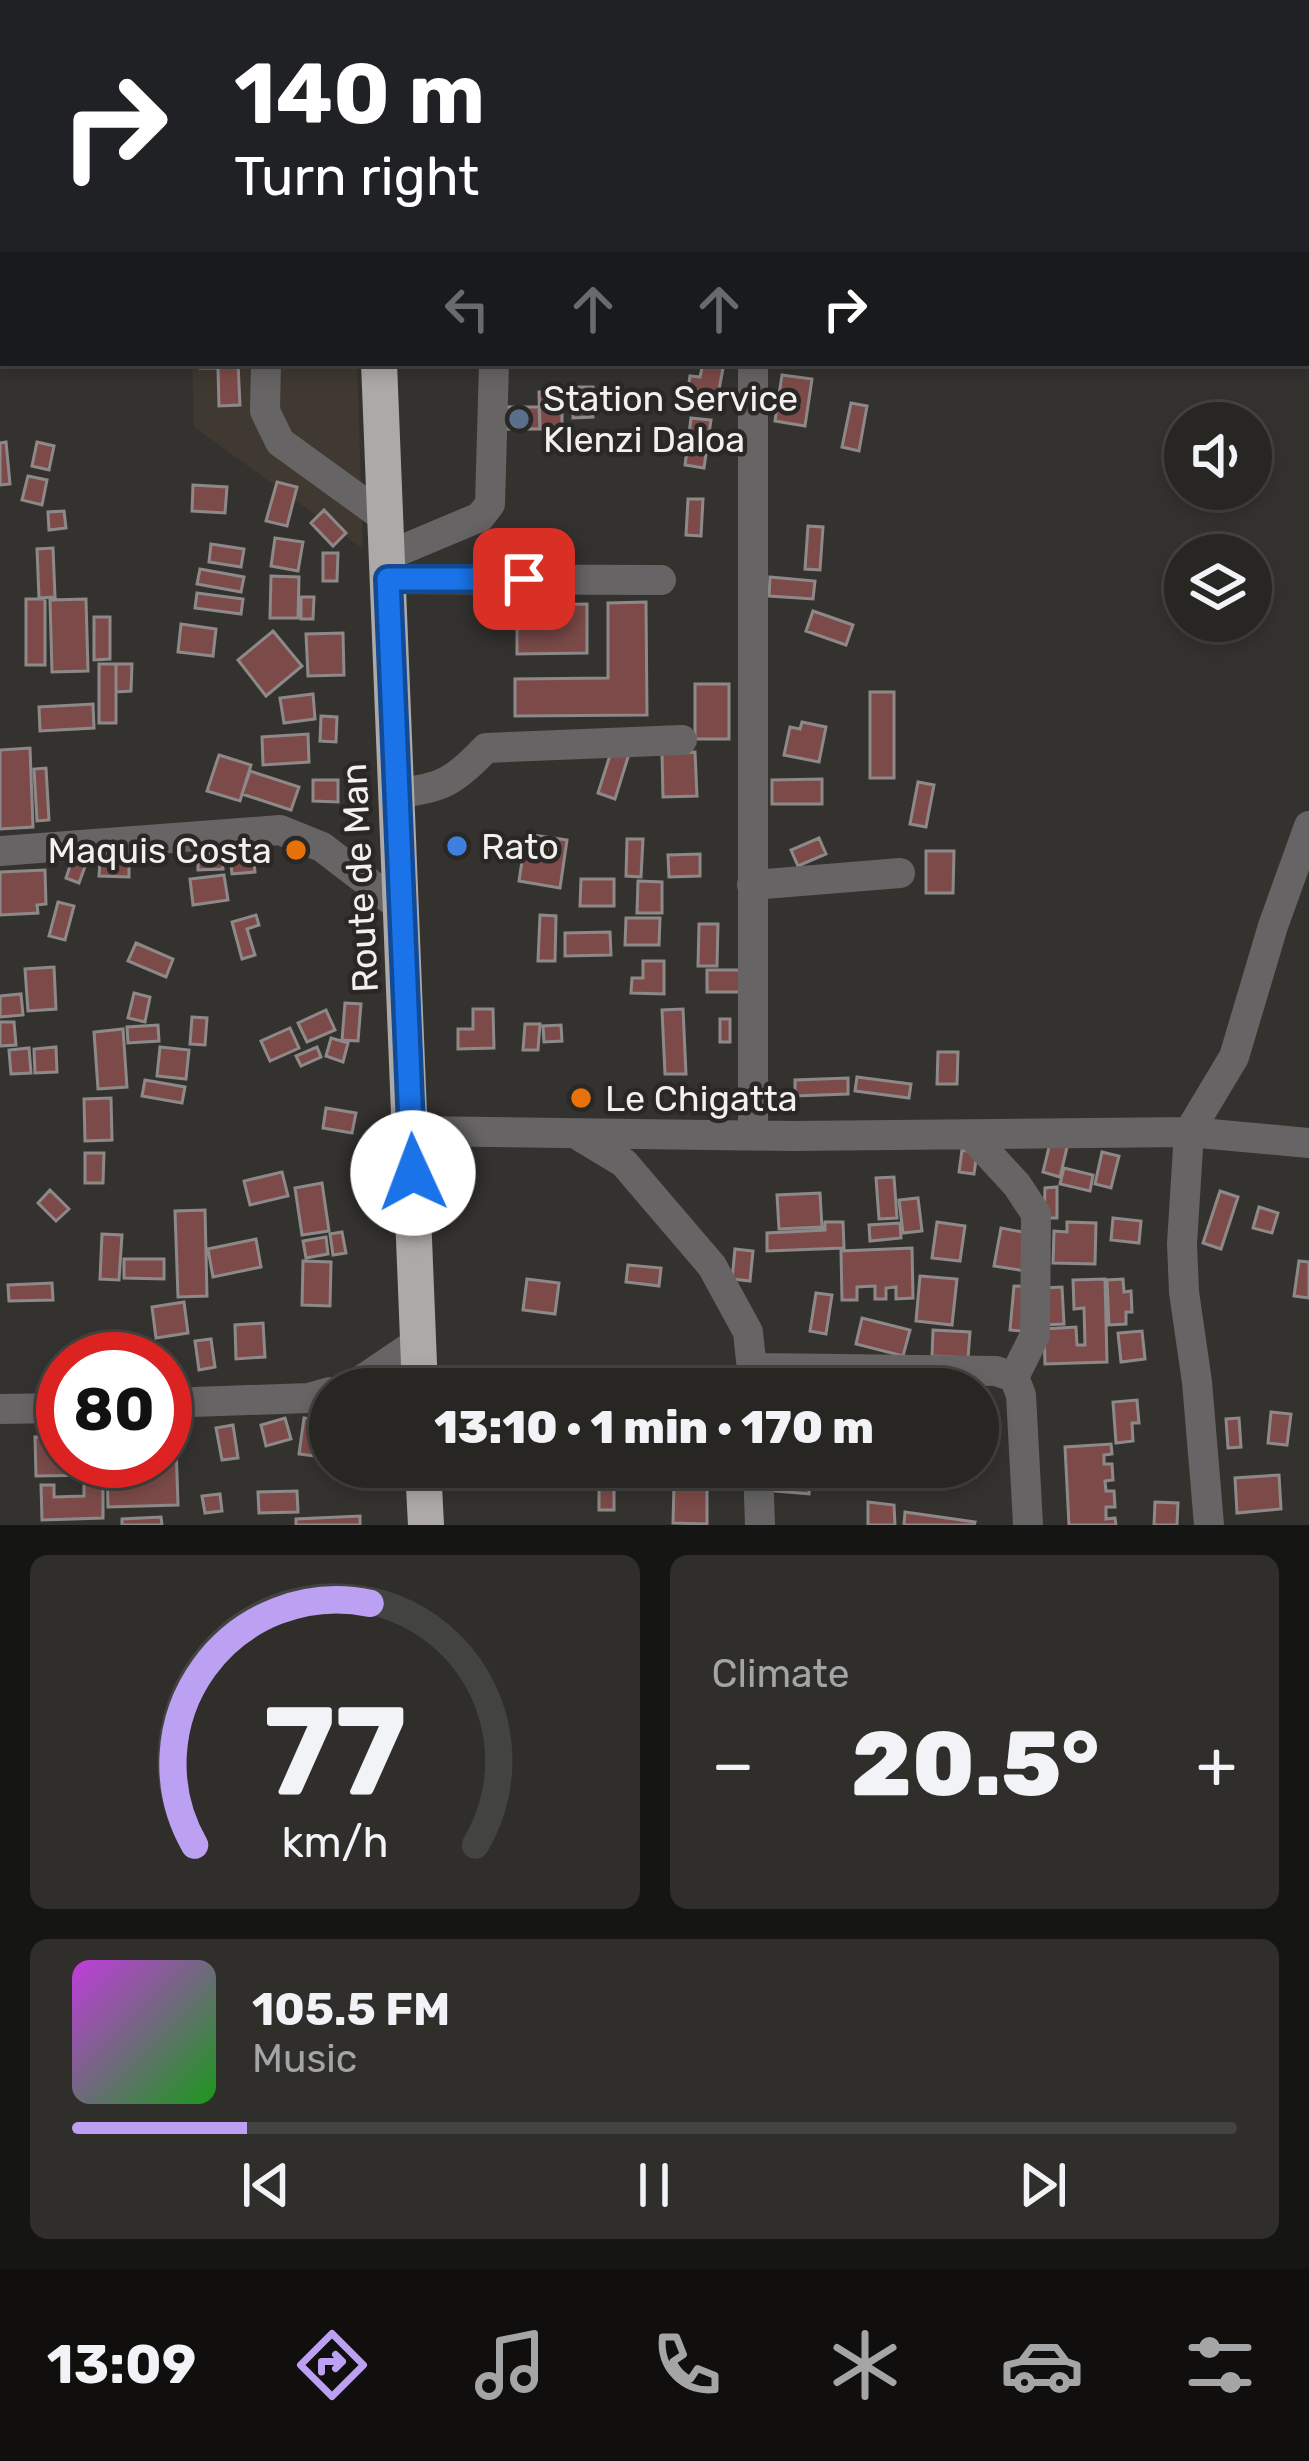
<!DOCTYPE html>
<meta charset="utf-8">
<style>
body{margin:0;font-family:Rubik,sans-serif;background:#2f2e2b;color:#f1f3f6;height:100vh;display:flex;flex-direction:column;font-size:45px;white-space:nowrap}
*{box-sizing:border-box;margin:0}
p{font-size:39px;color:#a4a5a6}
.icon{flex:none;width:66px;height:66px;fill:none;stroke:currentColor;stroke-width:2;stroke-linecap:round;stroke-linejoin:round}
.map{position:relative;height:1525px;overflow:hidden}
.details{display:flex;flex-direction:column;gap:30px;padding:30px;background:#151513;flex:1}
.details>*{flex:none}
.guide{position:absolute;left:0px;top:0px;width:1311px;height:366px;box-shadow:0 6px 18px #0003,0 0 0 3px #434341;background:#202124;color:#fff;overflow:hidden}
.fabs{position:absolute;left:1164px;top:402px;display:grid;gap:24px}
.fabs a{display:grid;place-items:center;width:108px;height:108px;border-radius:50%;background:#272623;box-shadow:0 6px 18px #0003,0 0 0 3px #434341;font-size:60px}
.speed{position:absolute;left:36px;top:1332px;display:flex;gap:24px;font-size:60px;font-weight:700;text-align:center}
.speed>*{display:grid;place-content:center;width:156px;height:156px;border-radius:50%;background:#272623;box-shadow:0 6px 18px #0003,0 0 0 3px #434341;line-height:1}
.speed .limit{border:18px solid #d22;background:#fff;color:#111}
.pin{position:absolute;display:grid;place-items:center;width:102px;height:102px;color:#fff;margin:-51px;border-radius:24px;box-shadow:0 6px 18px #0006}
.me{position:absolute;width:132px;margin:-66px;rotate:358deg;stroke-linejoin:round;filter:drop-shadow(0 0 9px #0008)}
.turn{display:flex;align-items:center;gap:42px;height:252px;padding:0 36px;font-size:54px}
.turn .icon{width:156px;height:156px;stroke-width:2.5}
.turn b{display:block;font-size:84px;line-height:102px}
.lanes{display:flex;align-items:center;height:114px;padding:0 36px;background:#0003;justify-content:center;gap:60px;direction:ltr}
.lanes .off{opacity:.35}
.big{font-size:90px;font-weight:800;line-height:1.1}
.details .tile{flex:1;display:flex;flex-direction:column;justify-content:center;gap:18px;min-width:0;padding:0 42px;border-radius:18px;background:#2f2e2b}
.details .dial{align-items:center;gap:0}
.dial svg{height:312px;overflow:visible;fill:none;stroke:#434341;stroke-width:7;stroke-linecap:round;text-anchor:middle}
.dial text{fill:#f1f3f6;stroke:none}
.song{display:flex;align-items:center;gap:36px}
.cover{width:144px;height:144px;border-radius:18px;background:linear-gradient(135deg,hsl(290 70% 55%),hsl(120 70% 35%))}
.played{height:12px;border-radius:6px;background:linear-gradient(90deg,#bca0f2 15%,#434341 15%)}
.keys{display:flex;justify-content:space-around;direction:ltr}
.heat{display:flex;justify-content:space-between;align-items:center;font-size:66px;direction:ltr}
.details .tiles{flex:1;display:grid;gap:30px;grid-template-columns:1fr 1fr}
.tile:last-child{grid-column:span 2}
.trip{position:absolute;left:309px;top:1368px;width:690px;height:120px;border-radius:60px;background:#272623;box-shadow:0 6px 18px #0003,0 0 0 3px #434341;font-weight:800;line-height:120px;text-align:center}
.menu{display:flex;height:192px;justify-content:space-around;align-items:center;background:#100f0e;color:#a4a5a6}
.menu .icon{width:84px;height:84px}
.menu .selected{color:#bca0f2}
.menu b{font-size:54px;color:#f1f3f6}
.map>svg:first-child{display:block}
.built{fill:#3f3931}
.building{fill:#7c4b49;stroke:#8e8989;stroke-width:3}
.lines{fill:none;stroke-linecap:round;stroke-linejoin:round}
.minor{stroke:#666464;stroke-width:30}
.highway{stroke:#ada9a7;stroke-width:36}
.route-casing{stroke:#114b97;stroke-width:30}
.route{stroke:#1a73e8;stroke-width:21}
.service-dot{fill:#5c6f8a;stroke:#2a2825;stroke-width:4.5}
.shop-dot{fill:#3f7fe0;stroke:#2a2825;stroke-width:4.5}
.food-dot{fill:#e8710a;stroke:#2a2825;stroke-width:4.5}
.labels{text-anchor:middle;stroke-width:9;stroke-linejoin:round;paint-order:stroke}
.poi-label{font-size:36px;fill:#f3f1f0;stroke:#2a2825;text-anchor:start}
.street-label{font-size:36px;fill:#f3f1f0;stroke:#2a2825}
</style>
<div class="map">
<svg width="1309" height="1525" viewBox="0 0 1309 1525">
<rect width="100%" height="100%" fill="#34322f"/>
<!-- built -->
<path class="built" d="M 192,363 L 357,363 L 363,549 L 194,427 Z"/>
<!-- building -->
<path class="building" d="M 552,0 L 685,0 L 685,1 L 552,3 Z
M 200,363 L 238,363 L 240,405 L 219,406 L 218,368 L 200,368 Z
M 703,363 L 724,363 L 718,395 L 688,389 L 690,376 L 700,377 Z
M 782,375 L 812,379 L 805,426 L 775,421 Z
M 573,387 L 593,387 L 593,417 L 573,418 Z
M 539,392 L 562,392 L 562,429 L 540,429 Z
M 851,403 L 867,406 L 859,451 L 842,447 Z
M 496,407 L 539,407 L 540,429 L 495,429 Z
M 691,418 L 711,420 L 704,468 L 685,465 Z
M 6,442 L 10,484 L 0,485 L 0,443 Z
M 37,442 L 54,446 L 49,470 L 32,466 Z
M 28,476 L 47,480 L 42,505 L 22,500 Z
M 277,482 L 297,487 L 287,526 L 266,521 Z
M 193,485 L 227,487 L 225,513 L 192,511 Z
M 688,499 L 703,499 L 701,536 L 686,535 Z
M 324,510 L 346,533 L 333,546 L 311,523 Z
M 64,511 L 66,528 L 49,530 L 48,512 Z
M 808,526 L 823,527 L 820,570 L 805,569 Z
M 275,538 L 303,542 L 298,571 L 271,566 Z
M 549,542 L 550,563 L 480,568 L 479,547 Z
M 211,544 L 244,549 L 241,567 L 209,562 Z
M 53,548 L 55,597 L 39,598 L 37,549 Z
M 323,553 L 338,553 L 337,581 L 323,581 Z
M 200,569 L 244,577 L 241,592 L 197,584 Z
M 271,576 L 299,577 L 298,618 L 270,618 Z
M 770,577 L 815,581 L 813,599 L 769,596 Z
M 197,593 L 243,599 L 241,614 L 195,608 Z
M 301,597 L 314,597 L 313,619 L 301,619 Z
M 26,599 L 45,599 L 45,665 L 26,665 Z
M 86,599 L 88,671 L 52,672 L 50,600 Z
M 646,602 L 647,715 L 515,716 L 515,679 L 608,678 L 608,603 Z
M 587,604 L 587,653 L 517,654 L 517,605 Z
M 813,611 L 853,625 L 846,645 L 806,631 Z
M 94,617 L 110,617 L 110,659 L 94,660 Z
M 181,624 L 216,629 L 213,656 L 178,652 Z
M 273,631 L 302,666 L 266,696 L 238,660 Z
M 343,633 L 344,675 L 308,676 L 306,634 Z
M 99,664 L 116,664 L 116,723 L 99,723 Z
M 116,664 L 132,664 L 131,691 L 116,692 Z
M 695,684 L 729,684 L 729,739 L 695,739 Z
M 870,692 L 894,692 L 894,778 L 870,778 Z
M 313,694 L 315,719 L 284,723 L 280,698 Z
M 93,704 L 94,728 L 40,731 L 39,707 Z
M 321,716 L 337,717 L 336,742 L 320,741 Z
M 802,722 L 826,727 L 819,762 L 784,755 L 790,727 L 800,729 Z
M 308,734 L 309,762 L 263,765 L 262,737 Z
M 30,748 L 33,827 L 0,829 L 0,750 Z
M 612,749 L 629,754 L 615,799 L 598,793 Z
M 695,752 L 697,796 L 663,797 L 662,753 Z
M 219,755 L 251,765 L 240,801 L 207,791 Z
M 46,768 L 49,820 L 37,821 L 34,769 Z
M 250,771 L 299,787 L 291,810 L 242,794 Z
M 822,779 L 822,804 L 772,804 L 772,780 Z
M 313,780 L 338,780 L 338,802 L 313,801 Z
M 918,782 L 934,785 L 926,827 L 910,824 Z
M 526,834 L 567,840 L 560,888 L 519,881 Z
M 819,838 L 826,854 L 798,866 L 791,850 Z
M 627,839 L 643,839 L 641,877 L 626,876 Z
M 926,851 L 954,851 L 953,893 L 926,893 Z
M 222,853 L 223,869 L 198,870 L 198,854 Z
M 253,854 L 255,872 L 232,874 L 230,857 Z
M 700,854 L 700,876 L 669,877 L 668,855 Z
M 73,857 L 87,861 L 79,883 L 66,878 Z
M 100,862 L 129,863 L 129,877 L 99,876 Z
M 45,870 L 46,904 L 37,905 L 38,913 L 0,915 L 0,872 Z
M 224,875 L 228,900 L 193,905 L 190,879 Z
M 581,879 L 614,879 L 614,906 L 580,906 Z
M 638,881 L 662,882 L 662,913 L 637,913 Z
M 58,902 L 74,906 L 65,940 L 49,936 Z
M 256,915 L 259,925 L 247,929 L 255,955 L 242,959 L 232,922 Z
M 540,915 L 556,916 L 555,961 L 538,961 Z
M 626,918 L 660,918 L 659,945 L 625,945 Z
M 699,924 L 718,924 L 717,966 L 698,966 Z
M 610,932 L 611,955 L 565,956 L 565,933 Z
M 136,943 L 173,959 L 166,977 L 128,961 Z
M 643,961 L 664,961 L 664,994 L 631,993 L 632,978 L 643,978 Z
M 54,967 L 56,1009 L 28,1011 L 25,969 Z
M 707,970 L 741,970 L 742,992 L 707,992 Z
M 134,993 L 150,997 L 145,1022 L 128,1018 Z
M 21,994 L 23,1015 L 0,1017 L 0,996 Z
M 345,1003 L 361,1004 L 358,1041 L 342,1040 Z
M 473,1009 L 493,1009 L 494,1048 L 458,1049 L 458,1029 L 473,1029 Z
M 683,1009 L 686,1074 L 665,1074 L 662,1010 Z
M 326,1010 L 335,1030 L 307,1042 L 298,1023 Z
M 192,1017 L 207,1018 L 205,1045 L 190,1044 Z
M 720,1019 L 730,1019 L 730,1042 L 720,1042 Z
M 0,1022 L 14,1022 L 16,1045 L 0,1046 Z
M 525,1024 L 540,1024 L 538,1050 L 523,1050 Z
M 158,1025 L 159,1041 L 128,1043 L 127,1027 Z
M 561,1025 L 562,1041 L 544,1042 L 543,1026 Z
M 290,1028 L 299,1048 L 270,1061 L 261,1041 Z
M 123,1029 L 127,1087 L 98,1089 L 94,1032 Z
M 331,1038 L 348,1043 L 343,1062 L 326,1056 Z
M 56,1047 L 57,1072 L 35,1073 L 34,1049 Z
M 160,1047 L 189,1050 L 186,1079 L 157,1076 Z
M 317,1047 L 321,1057 L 301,1066 L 296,1056 Z
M 29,1048 L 31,1073 L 11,1074 L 9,1050 Z
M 938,1052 L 958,1052 L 957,1084 L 937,1084 Z
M 857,1077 L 911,1084 L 909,1098 L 855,1091 Z
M 848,1078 L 848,1094 L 795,1096 L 795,1080 Z
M 145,1080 L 185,1087 L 182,1103 L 142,1096 Z
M 111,1098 L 112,1140 L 85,1141 L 84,1099 Z
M 326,1108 L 356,1113 L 352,1133 L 323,1128 Z
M 1051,1139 L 1068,1143 L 1060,1177 L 1043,1172 Z
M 962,1150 L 977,1153 L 974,1174 L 959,1172 Z
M 1102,1152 L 1119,1156 L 1111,1188 L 1095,1184 Z
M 85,1153 L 104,1153 L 103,1183 L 85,1183 Z
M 1064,1168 L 1093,1175 L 1090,1191 L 1060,1184 Z
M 282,1172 L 288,1196 L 250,1205 L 244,1181 Z
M 894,1177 L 897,1218 L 879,1219 L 876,1178 Z
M 322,1183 L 329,1231 L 302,1235 L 295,1188 Z
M 1057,1187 L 1057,1218 L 1044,1218 L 1045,1188 Z
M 50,1190 L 69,1209 L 56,1221 L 38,1203 Z
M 1220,1191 L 1238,1197 L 1221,1249 L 1203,1243 Z
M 820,1193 L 822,1227 L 779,1229 L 777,1195 Z
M 918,1198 L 922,1231 L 903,1233 L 899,1200 Z
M 1259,1207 L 1278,1213 L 1272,1233 L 1253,1228 Z
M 205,1210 L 207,1296 L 178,1297 L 175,1211 Z
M 1113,1218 L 1141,1221 L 1139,1243 L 1111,1240 Z
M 825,1222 L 843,1222 L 844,1248 L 767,1251 L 767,1233 L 825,1230 Z
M 937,1222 L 965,1226 L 960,1261 L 932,1258 Z
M 1067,1222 L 1096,1223 L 1095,1264 L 1053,1263 L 1054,1231 L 1067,1232 Z
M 900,1223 L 901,1238 L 870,1241 L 869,1225 Z
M 1001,1228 L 1033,1234 L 1026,1271 L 994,1266 Z
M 342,1232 L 346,1253 L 333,1255 L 330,1234 Z
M 102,1234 L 122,1235 L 119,1280 L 100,1279 Z
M 326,1237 L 328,1254 L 306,1258 L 303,1241 Z
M 256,1239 L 261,1267 L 213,1277 L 208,1249 Z
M 912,1248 L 913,1298 L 896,1299 L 896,1287 L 886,1288 L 886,1299 L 875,1299 L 875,1286 L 857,1287 L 857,1300 L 842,1300 L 841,1251 Z
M 735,1249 L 753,1251 L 750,1281 L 732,1279 Z
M 124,1259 L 164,1259 L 164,1279 L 124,1278 Z
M 303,1261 L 331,1262 L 330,1306 L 302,1305 Z
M 1299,1261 L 1309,1262 L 1309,1298 L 1294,1296 Z
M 628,1265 L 661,1268 L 659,1286 L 626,1282 Z
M 920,1276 L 957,1279 L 952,1325 L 916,1321 Z
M 527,1279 L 559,1283 L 555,1314 L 523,1310 Z
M 1105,1279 L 1107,1362 L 1045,1364 L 1044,1329 L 1076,1327 L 1077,1345 L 1085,1345 L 1084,1308 L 1074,1309 L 1073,1280 Z
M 1123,1279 L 1124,1292 L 1131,1291 L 1132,1312 L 1126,1312 L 1126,1324 L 1109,1325 L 1107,1280 Z
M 52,1283 L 53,1300 L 9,1301 L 8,1285 Z
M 1014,1286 L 1034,1287 L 1030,1332 L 1010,1330 Z
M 1062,1287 L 1064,1324 L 1043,1325 L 1042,1288 Z
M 816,1293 L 832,1295 L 826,1334 L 810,1331 Z
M 184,1302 L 188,1333 L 156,1338 L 152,1307 Z
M 862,1318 L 910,1330 L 903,1356 L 856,1344 Z
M 263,1323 L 265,1357 L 236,1359 L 235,1325 Z
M 933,1330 L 970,1332 L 968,1358 L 932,1356 Z
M 1142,1331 L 1145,1359 L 1121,1362 L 1118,1333 Z
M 211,1339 L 215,1367 L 199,1370 L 195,1341 Z
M 1137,1400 L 1139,1423 L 1132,1423 L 1133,1441 L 1116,1443 L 1113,1402 Z
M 1271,1412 L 1291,1414 L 1287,1445 L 1268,1443 Z
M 285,1418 L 291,1439 L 266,1446 L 261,1425 Z
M 304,1418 L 327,1421 L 323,1457 L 299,1454 Z
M 1239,1418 L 1241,1447 L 1228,1448 L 1226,1419 Z
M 233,1425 L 238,1458 L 222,1460 L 216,1428 Z
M 63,1436 L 63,1461 L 100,1461 L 100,1475 L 36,1476 L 35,1437 Z
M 1111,1444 L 1112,1454 L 1104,1455 L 1104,1464 L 1112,1464 L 1113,1480 L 1105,1481 L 1106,1491 L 1114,1491 L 1115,1507 L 1106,1507 L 1106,1519 L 1115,1518 L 1116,1525 L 1069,1525 L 1065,1447 Z
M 176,1445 L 178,1505 L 108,1507 L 107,1461 L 138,1461 L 139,1469 L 156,1469 L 156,1461 L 165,1461 L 165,1446 Z
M 978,1459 L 980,1459 L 976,1477 L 924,1467 L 978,1467 Z
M 668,1467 L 729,1467 L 730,1476 L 669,1478 Z
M 776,1467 L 811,1467 L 809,1494 L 774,1491 Z
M 1279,1475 L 1281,1509 L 1237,1513 L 1235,1478 Z
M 84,1484 L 103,1484 L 103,1518 L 42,1520 L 41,1485 L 54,1485 L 54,1497 L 84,1496 Z
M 599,1485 L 614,1485 L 614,1510 L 599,1510 Z
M 674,1485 L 707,1486 L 707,1524 L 673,1523 Z
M 297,1491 L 298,1512 L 259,1513 L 258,1492 Z
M 220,1494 L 222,1511 L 205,1513 L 202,1496 Z
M 868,1502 L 894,1505 L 895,1525 L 868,1525 Z
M 1155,1502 L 1178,1503 L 1177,1525 L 1154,1525 Z
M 905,1512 L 975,1522 L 974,1525 L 904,1525 Z
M 360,1516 L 360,1525 L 296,1525 L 296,1519 Z
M 161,1517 L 162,1525 L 122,1525 L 122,1519 Z"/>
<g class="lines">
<!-- minor -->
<path class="minor" d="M 728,0 L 729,3
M 266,363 L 265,411 L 280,442 L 385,518
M 753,363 L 753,1135
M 387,556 L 480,517 L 490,504 L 494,363
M 388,579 L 661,580
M 397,793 C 441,789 455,781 486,748 L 682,740
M 0,851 L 280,830 L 322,847 L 403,909
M 752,885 L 900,873
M 412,1131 L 792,1136 L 1189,1132 L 1309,1143
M 576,1134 L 624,1163 L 712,1266 L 748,1332 L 754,1389
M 971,1135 L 1017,1185 L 1036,1214 L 1035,1335 L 1014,1377
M 753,1368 L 996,1371 L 1014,1377 L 1021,1395 L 1028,1525
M 342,1389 L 353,1386 L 418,1342
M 165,1403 L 309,1398 L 330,1392
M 0,1409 L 63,1408
M 758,1467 L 760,1525
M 1209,1525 L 1197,1382 L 1184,1292 L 1182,1244 L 1189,1132 L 1234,1057 L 1273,926 L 1309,826"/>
<!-- highway -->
<path class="highway" d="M 364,0 L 364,3
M 379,363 L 420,1389
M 423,1467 L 426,1525"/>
</g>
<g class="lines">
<defs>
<path id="route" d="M 413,1173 L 388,579 L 524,579"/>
</defs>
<!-- route casing -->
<use href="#route" class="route-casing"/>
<!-- route -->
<use href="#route" class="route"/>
</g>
<!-- markers -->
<circle class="service-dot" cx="519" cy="419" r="12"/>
<circle class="shop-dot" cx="457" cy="846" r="12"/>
<g class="food-dot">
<circle cx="296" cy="850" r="12"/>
<circle cx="581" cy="1098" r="12"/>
</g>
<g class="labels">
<!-- poi labels -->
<g class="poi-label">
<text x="543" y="411">Station Service<tspan x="543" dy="41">Klenzi Daloa</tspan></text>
<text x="481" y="859">Rato</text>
<text x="272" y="863" text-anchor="end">Maquis Costa</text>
<text x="605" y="1111">Le Chigatta</text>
</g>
<!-- street labels -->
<g class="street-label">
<text transform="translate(359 878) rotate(-93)" y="13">Route de Man</text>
</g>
</g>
</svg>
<div class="fabs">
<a><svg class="icon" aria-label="sound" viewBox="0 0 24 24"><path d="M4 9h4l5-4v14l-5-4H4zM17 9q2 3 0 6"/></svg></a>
<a><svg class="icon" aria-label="layers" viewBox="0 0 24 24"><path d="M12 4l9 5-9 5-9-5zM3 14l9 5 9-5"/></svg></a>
</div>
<div class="speed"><div class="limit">80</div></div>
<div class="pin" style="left:524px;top:579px;background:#d93025"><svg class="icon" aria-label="arrive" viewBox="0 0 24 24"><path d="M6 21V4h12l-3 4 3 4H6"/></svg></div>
<svg class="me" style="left:413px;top:1173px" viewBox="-20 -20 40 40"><circle r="19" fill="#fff"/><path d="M0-13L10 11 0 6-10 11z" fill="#1a73e8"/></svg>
<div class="trip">13:10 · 1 min · 170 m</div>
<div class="guide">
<div class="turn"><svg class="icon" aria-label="right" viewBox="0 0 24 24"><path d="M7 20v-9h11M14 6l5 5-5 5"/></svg><div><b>140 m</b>Turn right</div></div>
<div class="lanes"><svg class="icon off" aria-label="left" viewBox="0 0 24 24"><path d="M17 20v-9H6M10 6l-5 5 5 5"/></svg><svg class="icon off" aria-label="ahead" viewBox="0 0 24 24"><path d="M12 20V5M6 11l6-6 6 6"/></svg><svg class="icon off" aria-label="ahead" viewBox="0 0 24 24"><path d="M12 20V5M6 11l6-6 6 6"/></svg><svg class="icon" aria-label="right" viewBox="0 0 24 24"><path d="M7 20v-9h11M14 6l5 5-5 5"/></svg></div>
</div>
</div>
<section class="details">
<div class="tiles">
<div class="tile dial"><svg viewBox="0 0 100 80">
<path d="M14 69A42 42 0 1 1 86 69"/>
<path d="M14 69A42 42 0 0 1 59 7" stroke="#bca0f2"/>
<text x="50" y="56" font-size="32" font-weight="700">77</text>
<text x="50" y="72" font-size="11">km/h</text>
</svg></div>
<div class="tile"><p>Climate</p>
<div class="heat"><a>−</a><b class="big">20.5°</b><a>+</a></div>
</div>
<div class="tile">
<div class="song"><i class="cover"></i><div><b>105.5 FM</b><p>Music</p></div></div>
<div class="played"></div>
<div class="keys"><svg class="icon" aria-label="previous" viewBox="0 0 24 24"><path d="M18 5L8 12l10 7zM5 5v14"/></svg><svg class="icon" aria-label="pause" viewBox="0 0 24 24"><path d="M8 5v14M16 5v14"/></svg><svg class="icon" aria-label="next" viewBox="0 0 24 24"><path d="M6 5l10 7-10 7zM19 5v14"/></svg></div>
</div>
</div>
</section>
<nav class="menu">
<b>13:09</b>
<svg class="icon selected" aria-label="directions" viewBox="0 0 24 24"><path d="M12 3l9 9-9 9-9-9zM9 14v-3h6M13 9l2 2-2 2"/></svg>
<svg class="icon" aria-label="music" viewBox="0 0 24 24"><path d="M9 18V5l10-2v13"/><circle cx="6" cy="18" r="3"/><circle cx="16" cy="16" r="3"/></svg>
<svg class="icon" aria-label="phone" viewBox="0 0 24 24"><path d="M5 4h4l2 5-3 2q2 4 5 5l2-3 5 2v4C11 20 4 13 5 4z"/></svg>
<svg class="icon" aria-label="climate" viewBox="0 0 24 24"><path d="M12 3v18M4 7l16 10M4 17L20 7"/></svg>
<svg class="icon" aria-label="car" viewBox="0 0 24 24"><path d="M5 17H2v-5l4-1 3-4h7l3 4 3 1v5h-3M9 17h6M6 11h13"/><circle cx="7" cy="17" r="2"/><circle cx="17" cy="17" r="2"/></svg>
<svg class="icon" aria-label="filters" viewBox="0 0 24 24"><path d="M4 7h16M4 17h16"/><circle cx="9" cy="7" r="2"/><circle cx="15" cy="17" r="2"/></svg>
</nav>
